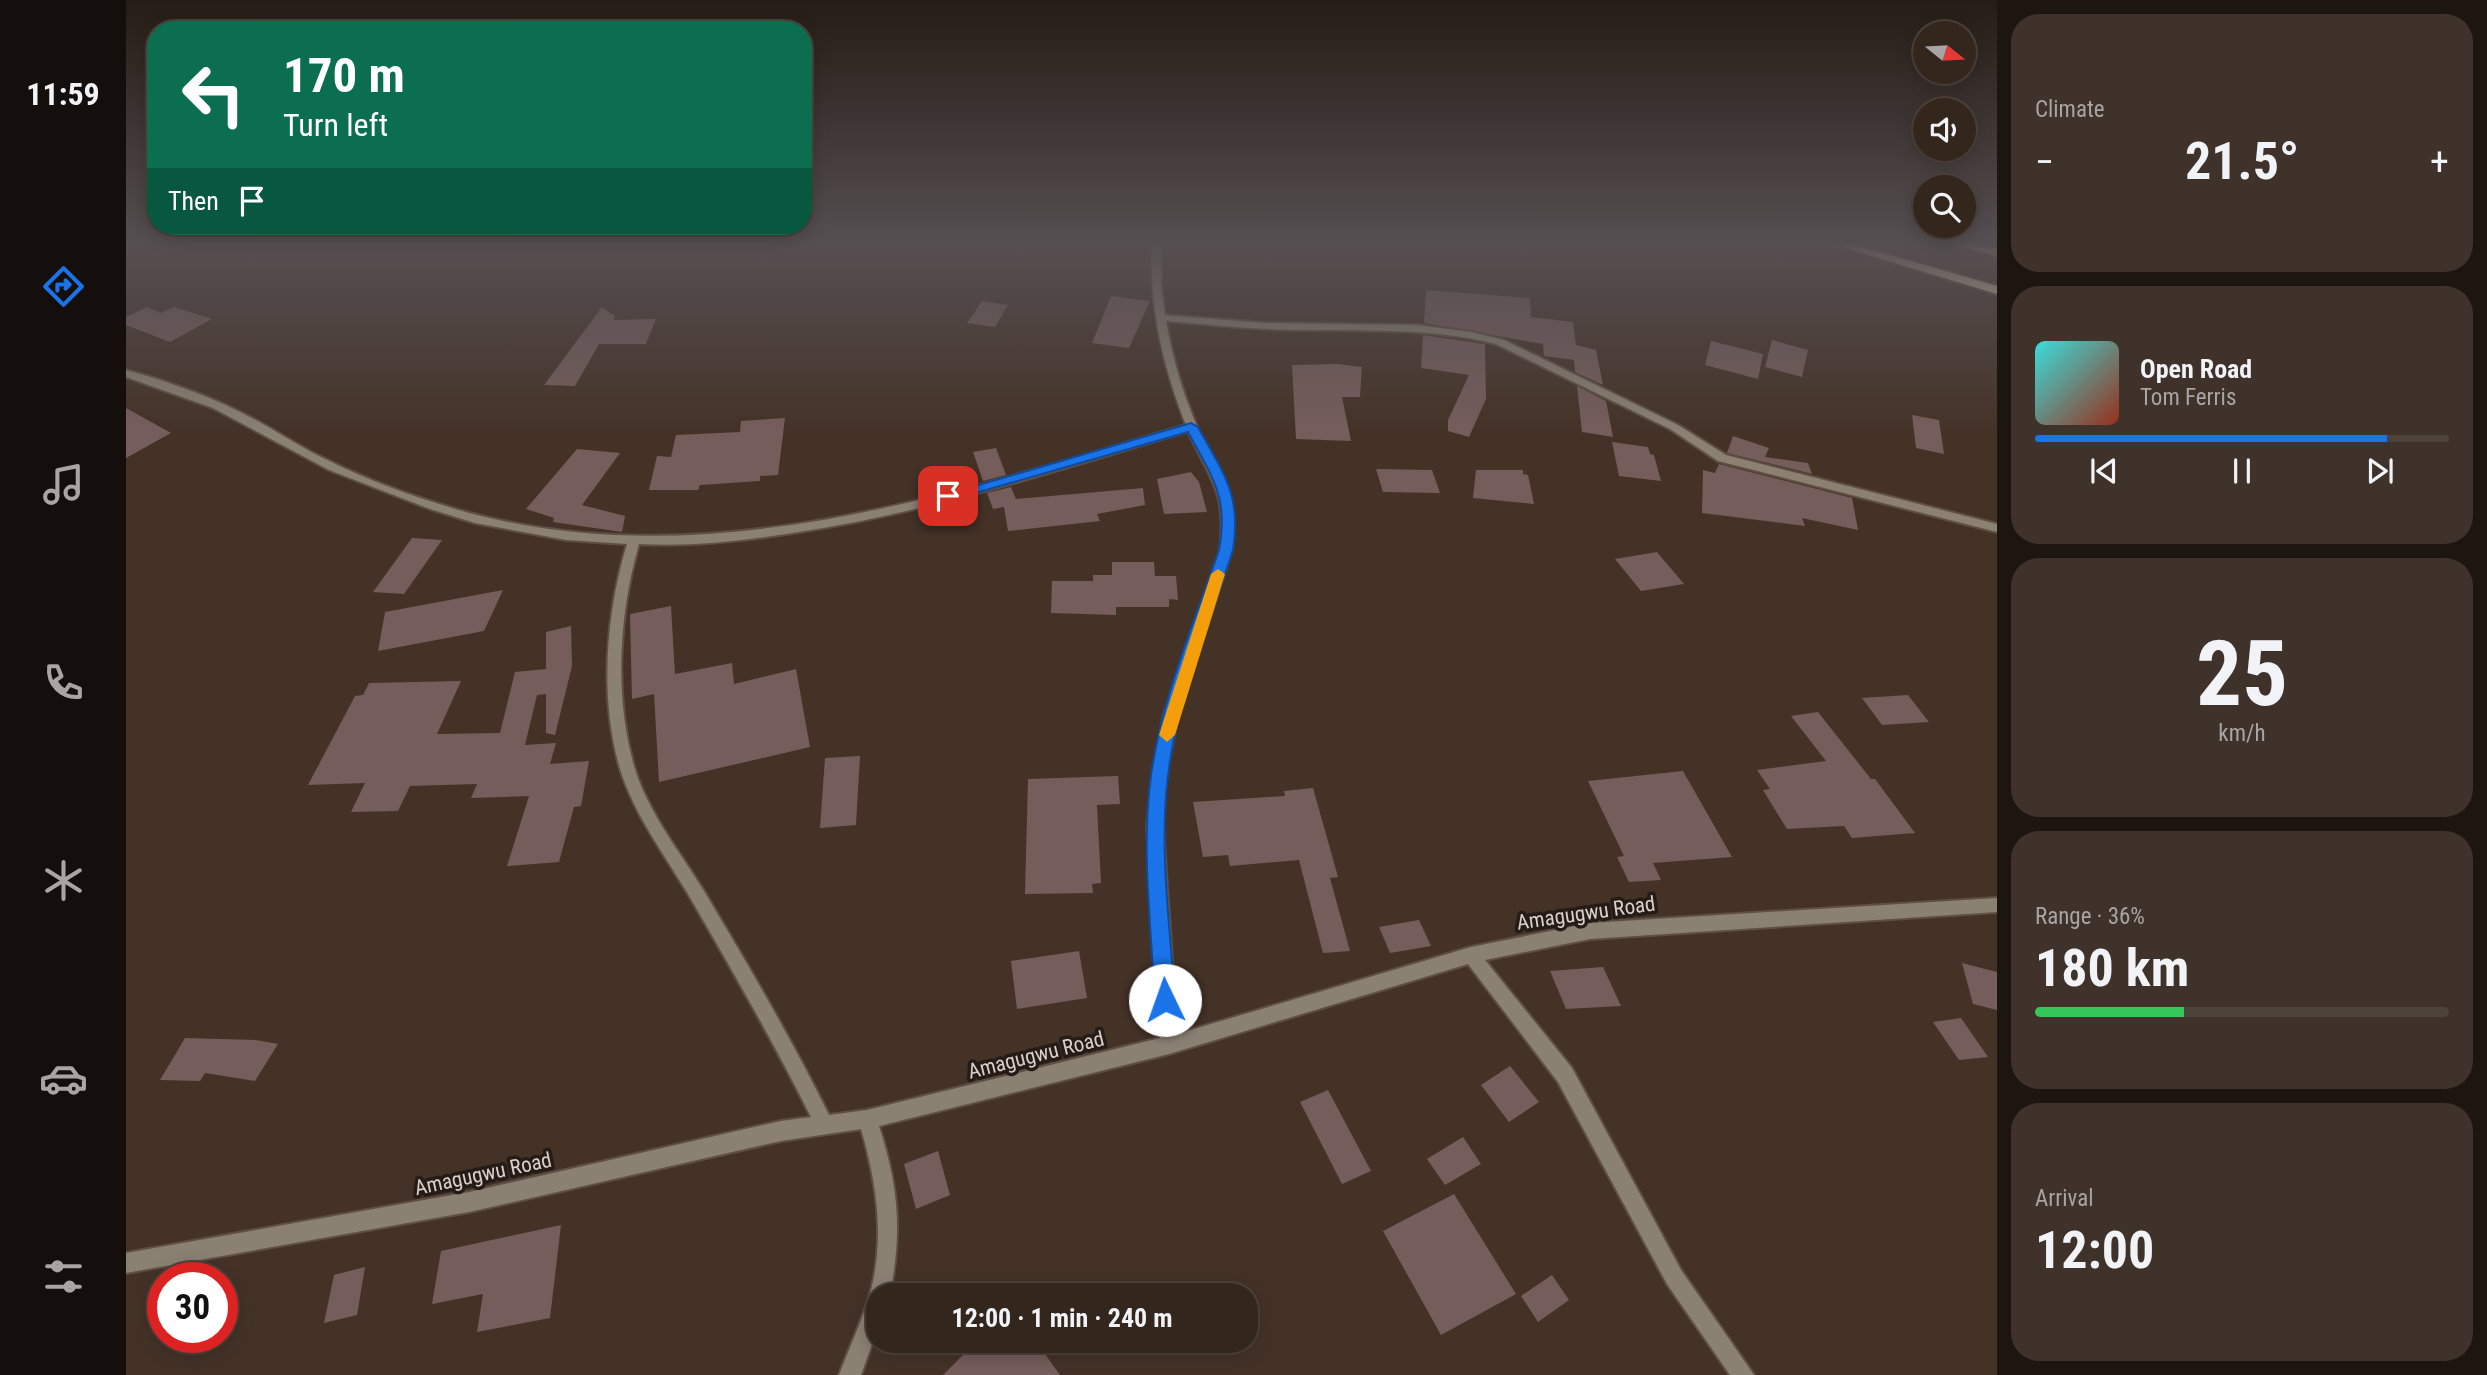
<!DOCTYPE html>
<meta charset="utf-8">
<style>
body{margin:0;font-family:"Roboto Condensed",sans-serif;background:#3e322a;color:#f1f3f6;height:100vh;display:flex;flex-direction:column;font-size:26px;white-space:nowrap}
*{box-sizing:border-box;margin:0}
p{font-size:23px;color:#a9a5a4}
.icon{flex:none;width:38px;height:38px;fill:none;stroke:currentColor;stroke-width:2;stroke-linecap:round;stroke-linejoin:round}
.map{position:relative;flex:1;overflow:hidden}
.drawer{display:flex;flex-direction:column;gap:14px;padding:14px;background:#1c1510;width:490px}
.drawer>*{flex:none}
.guide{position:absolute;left:21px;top:21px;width:665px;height:214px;border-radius:28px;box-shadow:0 4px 18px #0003,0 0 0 2px #4e433b;background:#0b6e4f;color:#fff;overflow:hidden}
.needle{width:46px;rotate:108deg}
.fabs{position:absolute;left:1787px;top:21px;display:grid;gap:14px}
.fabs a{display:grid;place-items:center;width:63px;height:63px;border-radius:50%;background:#33261d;box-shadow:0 4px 18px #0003,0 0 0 2px #4e433b;font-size:35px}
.speed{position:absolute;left:21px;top:1262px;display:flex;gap:14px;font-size:35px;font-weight:700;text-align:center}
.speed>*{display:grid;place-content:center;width:91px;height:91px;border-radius:50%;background:#33261d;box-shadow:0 4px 18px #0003,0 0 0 2px #4e433b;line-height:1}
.speed .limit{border:10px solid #d22;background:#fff;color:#111}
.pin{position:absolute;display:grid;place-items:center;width:60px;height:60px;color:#fff;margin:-30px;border-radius:14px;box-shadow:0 4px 10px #0006}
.me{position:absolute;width:77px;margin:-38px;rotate:357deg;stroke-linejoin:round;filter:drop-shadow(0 0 5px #0008)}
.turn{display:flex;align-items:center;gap:24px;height:147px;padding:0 21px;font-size:32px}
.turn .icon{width:91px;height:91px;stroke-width:2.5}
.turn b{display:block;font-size:49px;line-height:60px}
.then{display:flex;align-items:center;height:66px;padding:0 21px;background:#0003;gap:14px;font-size:26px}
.big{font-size:52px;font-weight:700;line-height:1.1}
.drawer .tile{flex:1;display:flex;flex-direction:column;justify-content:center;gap:10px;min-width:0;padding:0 24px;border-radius:28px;background:#3e322a}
.drawer .dial{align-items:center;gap:0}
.dial b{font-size:91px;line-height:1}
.song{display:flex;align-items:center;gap:21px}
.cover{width:84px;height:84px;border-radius:10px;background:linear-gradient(135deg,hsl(180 70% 55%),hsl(10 70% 35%))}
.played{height:7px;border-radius:4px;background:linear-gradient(90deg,#1a73e8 85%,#4e433b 85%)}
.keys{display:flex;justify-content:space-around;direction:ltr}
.heat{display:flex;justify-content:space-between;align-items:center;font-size:38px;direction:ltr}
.charge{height:10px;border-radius:5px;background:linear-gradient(90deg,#34c759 36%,#4e433b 0)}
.trip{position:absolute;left:740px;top:1283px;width:392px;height:70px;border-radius:28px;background:#33261d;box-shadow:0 4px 18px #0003,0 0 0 2px #4e433b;font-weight:700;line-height:70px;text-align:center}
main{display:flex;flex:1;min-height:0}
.tab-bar{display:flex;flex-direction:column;width:126px;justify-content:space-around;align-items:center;background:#140f0c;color:#a9a5a4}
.tab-bar .icon{width:49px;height:49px}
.tab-bar .active{color:#1a73e8}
.tab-bar b{font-size:32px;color:#f1f3f6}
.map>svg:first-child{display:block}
.building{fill:#755d5b}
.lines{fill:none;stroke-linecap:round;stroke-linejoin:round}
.minor-casing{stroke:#5f4e44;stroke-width:4}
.trunk-casing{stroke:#5f4e44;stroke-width:4}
.minor{fill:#8a8173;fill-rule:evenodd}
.trunk{fill:#ecdaba;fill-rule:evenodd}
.route{fill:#1a73e8;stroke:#114b97;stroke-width:2}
.slow{fill:#f59e0b}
.labels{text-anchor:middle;stroke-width:7;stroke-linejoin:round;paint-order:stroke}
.near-street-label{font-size:21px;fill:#dbd0c9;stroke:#251c17}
</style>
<main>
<nav class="tab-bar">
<b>11:59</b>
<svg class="icon active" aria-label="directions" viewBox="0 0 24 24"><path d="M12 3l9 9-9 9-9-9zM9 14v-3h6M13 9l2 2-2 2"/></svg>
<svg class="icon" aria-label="music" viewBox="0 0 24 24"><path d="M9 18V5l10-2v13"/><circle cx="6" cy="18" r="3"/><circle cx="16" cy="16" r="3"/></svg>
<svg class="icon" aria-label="phone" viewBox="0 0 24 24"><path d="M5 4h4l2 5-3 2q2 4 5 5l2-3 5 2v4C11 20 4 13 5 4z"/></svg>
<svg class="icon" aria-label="climate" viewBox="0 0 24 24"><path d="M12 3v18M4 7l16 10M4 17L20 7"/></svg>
<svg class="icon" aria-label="car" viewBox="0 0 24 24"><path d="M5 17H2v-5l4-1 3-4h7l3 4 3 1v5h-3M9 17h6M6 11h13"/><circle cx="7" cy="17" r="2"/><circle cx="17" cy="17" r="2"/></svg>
<svg class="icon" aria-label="filters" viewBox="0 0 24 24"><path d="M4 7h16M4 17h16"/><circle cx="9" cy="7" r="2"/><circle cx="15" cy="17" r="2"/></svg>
</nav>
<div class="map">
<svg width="1871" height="1375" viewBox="0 0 1871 1375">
<rect width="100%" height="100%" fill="#443227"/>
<!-- building -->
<path class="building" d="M 1300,290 L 1404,298 L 1405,317 L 1447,322 L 1450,345 L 1470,350 L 1477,385 L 1449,372 L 1448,360 L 1418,356 L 1417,344 L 1298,323 Z
M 985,296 L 1024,301 L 1003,348 L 966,343 Z
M 856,301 L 882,305 L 869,327 L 841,323 Z
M 21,307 L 35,313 L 48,307 L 86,319 L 44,342 L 0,325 L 0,317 Z
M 476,307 L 489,316 L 488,320 L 530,319 L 520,344 L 473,344 L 449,386 L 418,385 Z
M 1297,335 L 1359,344 L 1360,399 L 1343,437 L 1322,431 L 1322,420 L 1343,375 L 1295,368 Z
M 1646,340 L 1682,350 L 1676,377 L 1639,367 Z
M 1585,341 L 1637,354 L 1632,379 L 1579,365 Z
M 1212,364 L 1236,367 L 1234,397 L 1216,397 L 1225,441 L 1170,439 L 1166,365 Z
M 1451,386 L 1480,401 L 1487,437 L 1456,432 Z
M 0,408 L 45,433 L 0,458 Z
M 1786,415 L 1813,420 L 1818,454 L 1790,448 Z
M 659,418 L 652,475 L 634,476 L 634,481 L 574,485 L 572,490 L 523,490 L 531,456 L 545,457 L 550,435 L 614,432 L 615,421 Z
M 1607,436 L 1643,448 L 1639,457 L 1682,463 L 1686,474 L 1601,453 Z
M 1486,442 L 1522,447 L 1524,454 L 1528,455 L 1535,481 L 1493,476 Z
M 870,448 L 880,475 L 857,481 L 847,452 Z
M 451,449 L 494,453 L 456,505 L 499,516 L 496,532 L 427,522 L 428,518 L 400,509 Z
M 1593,464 L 1726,498 L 1732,530 L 1676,518 L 1679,526 L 1576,513 L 1577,470 L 1589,473 Z
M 1250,469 L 1306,470 L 1314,493 L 1257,492 Z
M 1350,470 L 1397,470 L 1397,474 L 1402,475 L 1408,504 L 1347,498 Z
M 1065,472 L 1073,482 L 1081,512 L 1038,514 L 1031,479 Z
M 885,487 L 890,499 L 1017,488 L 1019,505 L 971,514 L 974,521 L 882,531 L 878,507 L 867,509 L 861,493 Z
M 286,538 L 316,540 L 278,594 L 247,592 Z
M 1531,552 L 1558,584 L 1515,591 L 1489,559 Z
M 986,562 L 1028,562 L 1029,576 L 1050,576 L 1052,600 L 1043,599 L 1043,607 L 990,607 L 990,615 L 925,613 L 926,581 L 967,581 L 967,575 L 986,575 Z
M 377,590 L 358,631 L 252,651 L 259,612 Z
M 545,606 L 549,674 L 606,663 L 608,684 L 670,669 L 684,747 L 533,782 L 528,694 L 506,699 L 504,614 Z
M 445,626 L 446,666 L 429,735 L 420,733 L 420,694 L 411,695 L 399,745 L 430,743 L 424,764 L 463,761 L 455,806 L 448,807 L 433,862 L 381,866 L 403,796 L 345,798 L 351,784 L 284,786 L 272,811 L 225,812 L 239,783 L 182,785 L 229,696 L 237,695 L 243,683 L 335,681 L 311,734 L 374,733 L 389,672 L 420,669 L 420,632 Z
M 1782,695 L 1803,722 L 1756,725 L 1736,698 Z
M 1692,712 L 1745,779 L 1749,779 L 1789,833 L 1726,838 L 1718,826 L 1661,829 L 1637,790 L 1644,789 L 1631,770 L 1700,761 L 1665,716 Z
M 734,756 L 730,825 L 694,828 L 699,758 Z
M 1557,771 L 1606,857 L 1527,863 L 1535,880 L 1503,882 L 1491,857 L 1498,856 L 1462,781 Z
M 992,776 L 994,804 L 971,805 L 975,883 L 966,884 L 967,893 L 899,894 L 902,779 Z
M 1187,788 L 1212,877 L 1204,878 L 1224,951 L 1197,953 L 1173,860 L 1104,866 L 1102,855 L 1077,857 L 1067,802 L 1159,796 L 1158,791 Z
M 1293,920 L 1305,946 L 1264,953 L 1253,927 Z
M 953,951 L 961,998 L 891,1009 L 885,961 Z
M 1836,963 L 1871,972 L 1871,1010 L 1847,1004 Z
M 1477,967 L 1495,1006 L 1440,1009 L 1424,971 Z
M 1835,1018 L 1862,1057 L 1833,1060 L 1807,1022 Z
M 59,1038 L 130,1040 L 152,1044 L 129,1081 L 79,1073 L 74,1081 L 34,1080 Z
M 1384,1066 L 1413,1102 L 1383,1122 L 1355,1085 Z
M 1202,1090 L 1245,1171 L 1216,1184 L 1174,1102 Z
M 1337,1137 L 1355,1164 L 1319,1185 L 1301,1159 Z
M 812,1151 L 824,1195 L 790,1209 L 778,1164 Z
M 1328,1194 L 1390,1294 L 1315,1335 L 1257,1231 Z
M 435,1225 L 424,1318 L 351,1332 L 357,1294 L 306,1304 L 315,1251 Z
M 239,1267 L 231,1315 L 198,1323 L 208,1275 Z
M 1426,1275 L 1443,1300 L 1412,1322 L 1395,1296 Z
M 852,1340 L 909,1340 L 934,1375 L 817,1375 Z"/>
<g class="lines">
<defs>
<path id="minor" d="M 1027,242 L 1035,242 L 1035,286 L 1039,315 L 1139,323 L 1291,325 L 1346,332 L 1378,340 L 1552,425 L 1600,455 L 1871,524 L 1871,532 L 1592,461 L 1544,429 L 1370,344 C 1307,328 1244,331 1179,330 C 1132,330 1086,325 1040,321 C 1046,356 1056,391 1070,424 C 1092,477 1113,488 1106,550 L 1052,715 L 1040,775 L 1037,828 L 1051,1034 L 1345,947 L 1464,923 L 1871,898 L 1871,912 L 1464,939 L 1359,960 L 1446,1068 L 1555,1270 L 1628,1375 L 1604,1375 L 1541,1284 L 1432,1082 L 1342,964 L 1043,1054 L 753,1126 C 773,1189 776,1230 764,1295 L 752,1295 L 752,1327 L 735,1375 L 713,1375 C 723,1348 736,1321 744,1294 C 759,1239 751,1183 735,1129 L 655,1141 L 343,1212 L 0,1273 L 0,1253 L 343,1192 L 655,1121 L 685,1117 C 647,1041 605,968 562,894 C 538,854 508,814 494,769 C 473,698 480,613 501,544 L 440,540 L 349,523 L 304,509 L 203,470 L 87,408 L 0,377 L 0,370 C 37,380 75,393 110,410 C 136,422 161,439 187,453 C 226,473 268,490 310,503 C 560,585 819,496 1060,425 C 1037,366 1022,305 1027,242 ZM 1062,431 C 1085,481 1101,492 1094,550 L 1038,715 L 1026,775 L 1021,828 L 1034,1038 L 741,1110 L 703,1115 C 665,1038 622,965 578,891 C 554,852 521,811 508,766 C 488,695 493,614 513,544 C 564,547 616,541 667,533 C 801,513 932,470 1062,431 Z"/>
<path id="trunk" d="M 1700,242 L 1719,242 L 1871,286 L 1871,294 Z
M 1815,242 L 1840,242 L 1871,248 L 1871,256 Z"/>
</defs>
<!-- minor casing -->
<use href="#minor" class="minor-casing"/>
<!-- trunk casing -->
<use href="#trunk" class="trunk-casing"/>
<!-- minor -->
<use href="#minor" class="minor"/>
<!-- trunk -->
<use href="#trunk" class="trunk"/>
</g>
<!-- sky -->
<linearGradient id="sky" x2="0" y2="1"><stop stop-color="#251c15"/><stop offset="0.56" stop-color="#564f52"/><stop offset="1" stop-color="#564f52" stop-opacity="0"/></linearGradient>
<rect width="1871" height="434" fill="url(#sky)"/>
<!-- route -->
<path class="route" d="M 1065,423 L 1072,427 C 1097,473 1116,495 1107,550 C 1083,624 1051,698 1042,776 C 1033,849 1044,926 1049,1000 L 1046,1007 L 1039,1010 L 1032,1007 L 1029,1000 C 1025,926 1015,849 1025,775 C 1036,698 1068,623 1093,550 C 1103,497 1086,477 1062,432 L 822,501 L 815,496 Z"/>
<!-- slow -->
<path class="slow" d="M 1092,569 L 1099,574 L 1049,735 L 1041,742 L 1033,735 L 1085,574 Z"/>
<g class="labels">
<!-- near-street labels -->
<g class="near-street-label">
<text transform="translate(1460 913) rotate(-8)" y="7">Amagugwu Road</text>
<text transform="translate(910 1055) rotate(-14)" y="7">Amagugwu Road</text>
<text transform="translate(357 1174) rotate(-12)" y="7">Amagugwu Road</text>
</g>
</g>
</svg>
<div class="fabs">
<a><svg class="needle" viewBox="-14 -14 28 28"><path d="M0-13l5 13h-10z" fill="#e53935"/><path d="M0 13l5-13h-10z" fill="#a9a5a4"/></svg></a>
<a><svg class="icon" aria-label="sound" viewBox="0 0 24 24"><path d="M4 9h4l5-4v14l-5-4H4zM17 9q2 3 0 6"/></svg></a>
<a><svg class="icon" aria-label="search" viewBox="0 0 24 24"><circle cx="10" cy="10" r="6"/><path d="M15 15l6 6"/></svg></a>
</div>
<div class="speed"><div class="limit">30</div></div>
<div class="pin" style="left:822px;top:496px;background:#d93025"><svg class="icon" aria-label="arrive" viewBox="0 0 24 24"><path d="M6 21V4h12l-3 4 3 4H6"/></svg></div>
<svg class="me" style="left:1039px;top:1000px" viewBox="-20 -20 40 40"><circle r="19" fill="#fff"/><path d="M0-13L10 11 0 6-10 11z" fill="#1a73e8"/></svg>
<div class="trip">12:00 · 1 min · 240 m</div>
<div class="guide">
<div class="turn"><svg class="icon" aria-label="left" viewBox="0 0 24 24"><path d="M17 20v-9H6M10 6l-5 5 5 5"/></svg><div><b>170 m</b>Turn left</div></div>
<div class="then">Then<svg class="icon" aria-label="arrive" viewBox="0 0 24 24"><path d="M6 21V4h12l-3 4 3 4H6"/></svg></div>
</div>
</div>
<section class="drawer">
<div class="tile"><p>Climate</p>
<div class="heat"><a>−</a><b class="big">21.5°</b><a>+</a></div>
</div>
<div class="tile">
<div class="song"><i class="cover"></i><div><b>Open Road</b><p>Tom Ferris</p></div></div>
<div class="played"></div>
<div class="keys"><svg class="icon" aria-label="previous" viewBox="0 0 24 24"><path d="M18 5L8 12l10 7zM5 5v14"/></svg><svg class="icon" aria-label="pause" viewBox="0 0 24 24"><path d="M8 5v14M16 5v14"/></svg><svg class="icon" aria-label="next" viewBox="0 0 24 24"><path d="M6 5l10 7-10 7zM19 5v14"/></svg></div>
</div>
<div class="tile dial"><b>25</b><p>km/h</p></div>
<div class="tile"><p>Range · 36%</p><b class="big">180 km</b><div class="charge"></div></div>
<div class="tile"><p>Arrival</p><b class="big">12:00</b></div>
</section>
</main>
